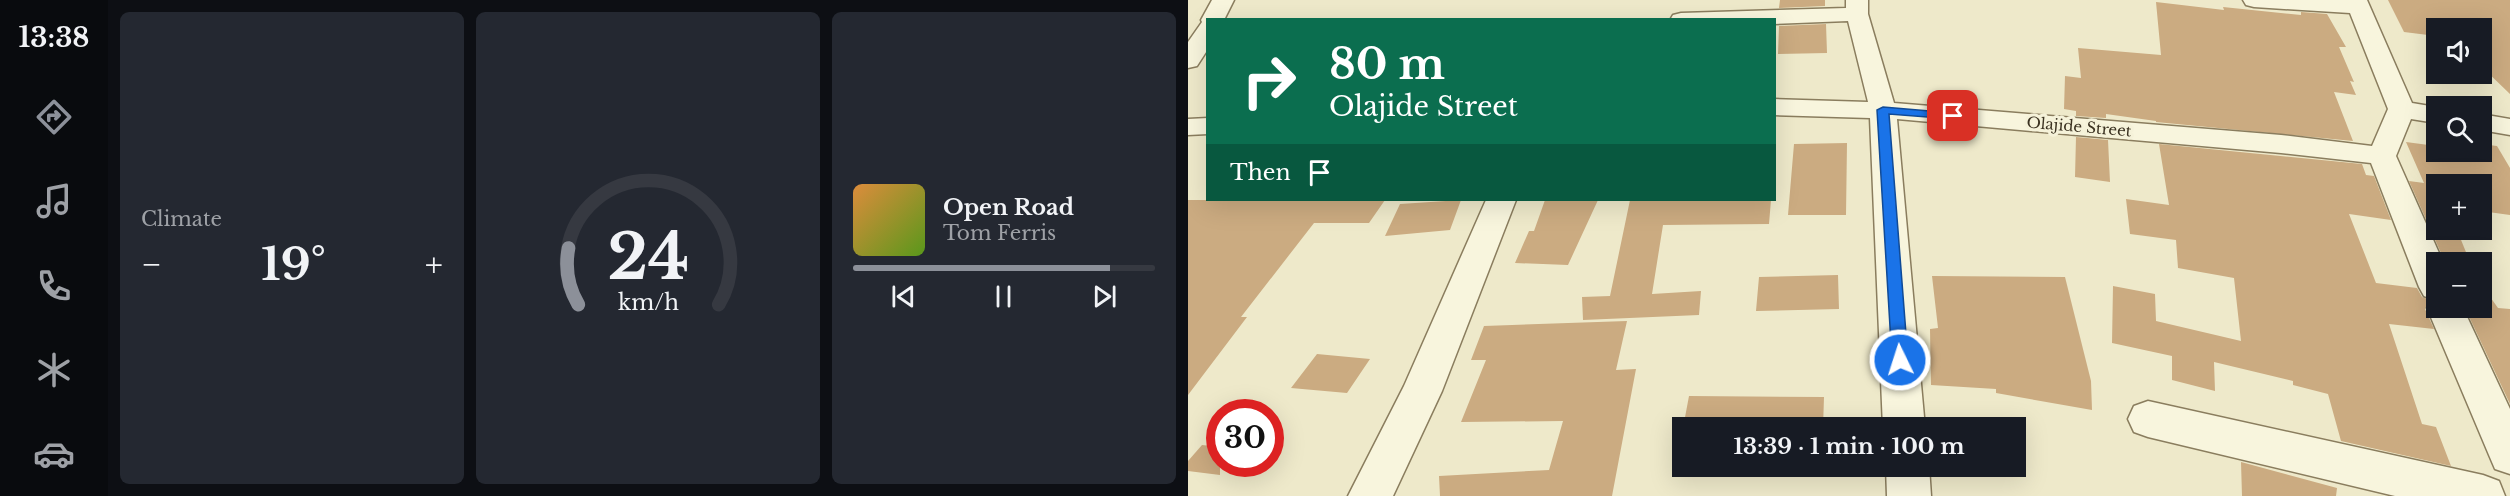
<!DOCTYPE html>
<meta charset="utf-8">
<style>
body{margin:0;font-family:"Libre Baskerville",serif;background:#242831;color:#f1f3f6;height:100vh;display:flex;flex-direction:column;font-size:22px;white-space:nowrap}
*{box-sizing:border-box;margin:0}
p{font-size:20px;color:#9ea1a6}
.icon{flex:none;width:33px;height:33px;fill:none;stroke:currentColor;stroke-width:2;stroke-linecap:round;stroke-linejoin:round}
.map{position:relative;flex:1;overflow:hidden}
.drawer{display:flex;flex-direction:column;gap:12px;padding:12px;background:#0d0f14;width:1080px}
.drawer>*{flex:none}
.banner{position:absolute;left:18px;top:18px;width:570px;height:183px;border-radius:0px;box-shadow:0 6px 24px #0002;background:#0b6e4f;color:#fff;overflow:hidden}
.tools{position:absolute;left:1238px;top:18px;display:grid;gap:12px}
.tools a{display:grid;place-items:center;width:66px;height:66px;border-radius:0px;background:#171b24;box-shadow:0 6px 24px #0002;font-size:30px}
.speed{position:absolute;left:18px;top:399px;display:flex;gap:12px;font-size:30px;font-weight:700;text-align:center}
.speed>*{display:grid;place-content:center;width:78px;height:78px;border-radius:50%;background:#171b24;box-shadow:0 6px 24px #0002;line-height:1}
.speed .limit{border:9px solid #d22;background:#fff;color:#111}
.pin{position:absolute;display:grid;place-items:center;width:51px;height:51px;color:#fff;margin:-26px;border-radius:12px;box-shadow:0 3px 9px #0006}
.me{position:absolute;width:66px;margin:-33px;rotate:356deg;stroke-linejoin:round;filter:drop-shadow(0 0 4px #0008)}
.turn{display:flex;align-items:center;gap:21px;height:126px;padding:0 24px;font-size:27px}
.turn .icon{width:78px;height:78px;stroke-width:2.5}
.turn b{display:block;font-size:42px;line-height:51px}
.then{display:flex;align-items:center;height:57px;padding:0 24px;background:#0003;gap:12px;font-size:22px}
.big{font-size:45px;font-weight:700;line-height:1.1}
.drawer .card{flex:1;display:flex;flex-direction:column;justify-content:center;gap:9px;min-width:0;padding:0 21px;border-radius:9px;background:#242831}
.drawer .dial{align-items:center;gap:0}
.dial svg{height:156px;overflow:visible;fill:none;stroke:#363941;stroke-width:7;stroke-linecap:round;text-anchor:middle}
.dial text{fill:#f1f3f6;stroke:none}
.song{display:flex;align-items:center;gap:18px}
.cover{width:72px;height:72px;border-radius:9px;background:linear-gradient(135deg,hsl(30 70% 55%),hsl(90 70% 35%))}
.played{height:6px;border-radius:3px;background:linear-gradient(90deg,#8c9099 85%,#363941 85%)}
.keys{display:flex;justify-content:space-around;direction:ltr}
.heat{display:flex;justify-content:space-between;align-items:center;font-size:33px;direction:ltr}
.drawer .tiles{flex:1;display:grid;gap:12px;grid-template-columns:repeat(3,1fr)}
.trip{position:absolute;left:484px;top:417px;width:354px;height:60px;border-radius:0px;background:#171b24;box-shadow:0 6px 24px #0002;font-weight:700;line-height:60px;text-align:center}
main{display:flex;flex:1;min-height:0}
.dock{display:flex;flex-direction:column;width:108px;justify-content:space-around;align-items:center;background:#090b0e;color:#9ea1a6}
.dock .icon{width:42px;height:42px}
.dock .current{color:#8c9099}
.dock b{font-size:27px;color:#f1f3f6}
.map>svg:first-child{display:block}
.building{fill:#cbab81}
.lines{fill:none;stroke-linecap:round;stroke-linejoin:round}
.minor-casing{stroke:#8a7d5e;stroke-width:3}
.minor{fill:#f8f5dd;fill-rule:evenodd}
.route{fill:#1a73e8;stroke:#114b97;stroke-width:1.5}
.labels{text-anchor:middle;stroke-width:6;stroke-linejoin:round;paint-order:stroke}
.street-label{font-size:15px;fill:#3b3221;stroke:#f5f2d9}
</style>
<main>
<nav class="dock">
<b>13:38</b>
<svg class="icon current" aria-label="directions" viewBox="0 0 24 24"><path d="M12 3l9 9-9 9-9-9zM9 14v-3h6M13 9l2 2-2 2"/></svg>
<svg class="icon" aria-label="music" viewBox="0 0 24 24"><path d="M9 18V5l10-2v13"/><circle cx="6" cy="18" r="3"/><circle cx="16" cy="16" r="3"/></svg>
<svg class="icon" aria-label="phone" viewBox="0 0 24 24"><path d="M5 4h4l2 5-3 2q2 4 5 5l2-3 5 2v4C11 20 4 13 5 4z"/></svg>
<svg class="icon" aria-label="climate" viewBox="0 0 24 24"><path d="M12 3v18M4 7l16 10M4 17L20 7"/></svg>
<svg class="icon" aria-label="car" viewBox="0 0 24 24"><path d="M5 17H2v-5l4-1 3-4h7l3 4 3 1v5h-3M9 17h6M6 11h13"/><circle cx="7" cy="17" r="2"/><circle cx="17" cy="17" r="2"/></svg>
</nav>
<section class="drawer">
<div class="tiles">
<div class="card"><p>Climate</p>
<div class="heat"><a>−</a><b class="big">19°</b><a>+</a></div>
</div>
<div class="card dial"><svg viewBox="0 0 100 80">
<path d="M14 69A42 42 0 1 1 86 69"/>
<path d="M14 69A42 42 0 0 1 9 40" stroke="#8c9099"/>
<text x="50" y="56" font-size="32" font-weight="700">24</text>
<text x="50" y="72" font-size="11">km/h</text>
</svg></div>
<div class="card">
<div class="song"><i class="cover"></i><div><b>Open Road</b><p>Tom Ferris</p></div></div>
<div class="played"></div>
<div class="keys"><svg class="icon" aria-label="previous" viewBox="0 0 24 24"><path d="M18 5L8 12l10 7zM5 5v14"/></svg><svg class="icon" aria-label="pause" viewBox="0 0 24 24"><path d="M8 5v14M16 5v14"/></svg><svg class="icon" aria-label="next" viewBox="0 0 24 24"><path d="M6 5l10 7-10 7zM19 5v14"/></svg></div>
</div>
</div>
</section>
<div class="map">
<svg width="1322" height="496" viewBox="0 0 1322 496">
<rect width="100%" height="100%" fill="#eee9ca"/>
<!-- building -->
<path class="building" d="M 592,0 L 637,0 L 637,6 L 591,8 Z
M 1200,0 L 1322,0 L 1322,94 L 1293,66 L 1293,28 L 1248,28 L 1248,36 L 1216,32 Z
M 968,2 L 1036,10 L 1035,7 L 1113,15 L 1113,12 L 1139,14 L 1158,47 L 1151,47 L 1166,82 L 1162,81 L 1168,95 L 1146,92 L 1165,141 L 968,122 L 968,121 L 918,114 L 918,118 L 888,116 L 888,111 L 876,109 L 877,76 L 893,78 L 890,48 L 973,55 Z
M 638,24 L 639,53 L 590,54 L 591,26 Z
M 888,137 L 920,140 L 922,182 L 887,177 Z
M 1218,142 L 1248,146 L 1248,152 L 1293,152 L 1293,144 L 1309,146 L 1322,168 L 1322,215 L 1293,211 L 1293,184 L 1248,184 L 1248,230 L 1269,230 L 1282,262 L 1257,262 L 1221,181 L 1236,183 Z
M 659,143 L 658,215 L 600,215 L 606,144 Z
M 971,144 L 1174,164 L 1178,175 L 1186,176 L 1203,220 L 1161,214 L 1188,283 L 1229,288 L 1234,297 L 1241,300 L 1237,309 L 1246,329 L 1201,324 L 1234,424 L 1248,427 L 1263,466 L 1153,441 L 1140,394 L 1105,385 L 1105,381 L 1026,362 L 1027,391 L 984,380 L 984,356 L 924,343 L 925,286 L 967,294 L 968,321 L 1053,341 L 1046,278 L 990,268 L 988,240 L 942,234 L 938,199 L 981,205 Z
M 0,200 L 197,200 L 181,223 L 126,223 L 53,317 L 59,317 L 0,395 Z
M 273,200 L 262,230 L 197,236 L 212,204 Z
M 357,200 L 410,200 L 380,265 L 327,263 L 341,231 L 346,231 Z
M 442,200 L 583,200 L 581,224 L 475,225 L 464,294 L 513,291 L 511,315 L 395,320 L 394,297 L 422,296 Z
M 650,275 L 651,309 L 568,311 L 571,277 Z
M 744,276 L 877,277 L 903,381 L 904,410 L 808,393 L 808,389 L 743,385 L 742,329 L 750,328 Z
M 1293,284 L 1310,308 L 1322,309 L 1322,404 L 1277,308 L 1293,308 Z
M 439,321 L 428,370 L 448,369 L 424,496 L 252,496 L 251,476 L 361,470 L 375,421 L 273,422 L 298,360 L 283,360 L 296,326 Z
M 129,354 L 182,359 L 159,393 L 103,388 Z
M 501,396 L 636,397 L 635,428 L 495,428 Z
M 14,445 L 32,447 L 32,475 L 0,471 L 0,461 Z
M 1053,462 L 1149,488 L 1148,496 L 1054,496 Z"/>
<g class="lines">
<defs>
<path id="minor" d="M 24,0 L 46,0 L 36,20 L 20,20 L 20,49 L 9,66 L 0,68 L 0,42 L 14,22 L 13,20 Z
M 658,0 L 680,0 L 680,14 L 706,103 L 1093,135 L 1184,146 L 1200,109 L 1162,13 L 1066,7 L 1058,5 L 1055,0 L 1179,0 L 1224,103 L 1248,107 L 1248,123 L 1223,119 L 1208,156 L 1255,262 L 1248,262 L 1248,308 L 1275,308 L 1322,409 L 1322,474 L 1307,469 L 1301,455 L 1239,308 L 1244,299 L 1236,296 L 1231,287 L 1183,163 L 1093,153 L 709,119 L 737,428 L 695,428 L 682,118 L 586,115 L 586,99 L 680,102 L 660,21 L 586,24 L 586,20 L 482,20 L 485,15 L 493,13 L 658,8 Z
M 1293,114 L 1322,119 L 1322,135 L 1293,130 Z
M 20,118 L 20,134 L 0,135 L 0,119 Z
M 298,200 L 328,200 L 254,391 L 205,496 L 160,496 L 216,386 Z
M 960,401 L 1295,475 L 1311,481 L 1317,496 L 1207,496 L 960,437 L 946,432 L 940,419 L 946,406 Z
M 698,466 L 741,466 L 743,496 L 699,496 Z"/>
</defs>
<!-- minor casing -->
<use href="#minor" class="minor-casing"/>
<!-- minor -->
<use href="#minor" class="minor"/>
</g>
<!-- route -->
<path class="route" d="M 695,107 L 765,113 L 771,116 L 765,119 L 701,114 L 720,360 L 717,364 L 712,366 L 706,364 L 704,360 L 689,110 Z"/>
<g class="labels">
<!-- street labels -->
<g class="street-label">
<text transform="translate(891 127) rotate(5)" y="5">Olajide Street</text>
</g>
</g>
</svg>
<div class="tools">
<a><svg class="icon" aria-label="sound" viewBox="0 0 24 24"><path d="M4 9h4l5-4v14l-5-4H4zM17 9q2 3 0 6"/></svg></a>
<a><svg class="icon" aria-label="search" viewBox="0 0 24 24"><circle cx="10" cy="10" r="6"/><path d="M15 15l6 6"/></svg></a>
<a>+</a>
<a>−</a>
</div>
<div class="speed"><div class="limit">30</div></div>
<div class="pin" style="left:765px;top:116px;background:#d93025"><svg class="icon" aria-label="arrive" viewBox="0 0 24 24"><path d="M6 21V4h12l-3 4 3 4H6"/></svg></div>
<svg class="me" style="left:712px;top:360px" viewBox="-20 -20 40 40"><circle r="17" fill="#1a73e8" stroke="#fff" stroke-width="3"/><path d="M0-11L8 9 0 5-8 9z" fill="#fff"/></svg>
<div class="trip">13:39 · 1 min · 100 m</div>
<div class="banner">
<div class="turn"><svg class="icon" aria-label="right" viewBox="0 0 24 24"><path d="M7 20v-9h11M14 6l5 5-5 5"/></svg><div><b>80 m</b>Olajide Street</div></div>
<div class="then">Then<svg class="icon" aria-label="arrive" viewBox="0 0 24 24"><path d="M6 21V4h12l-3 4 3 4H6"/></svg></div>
</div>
</div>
</main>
